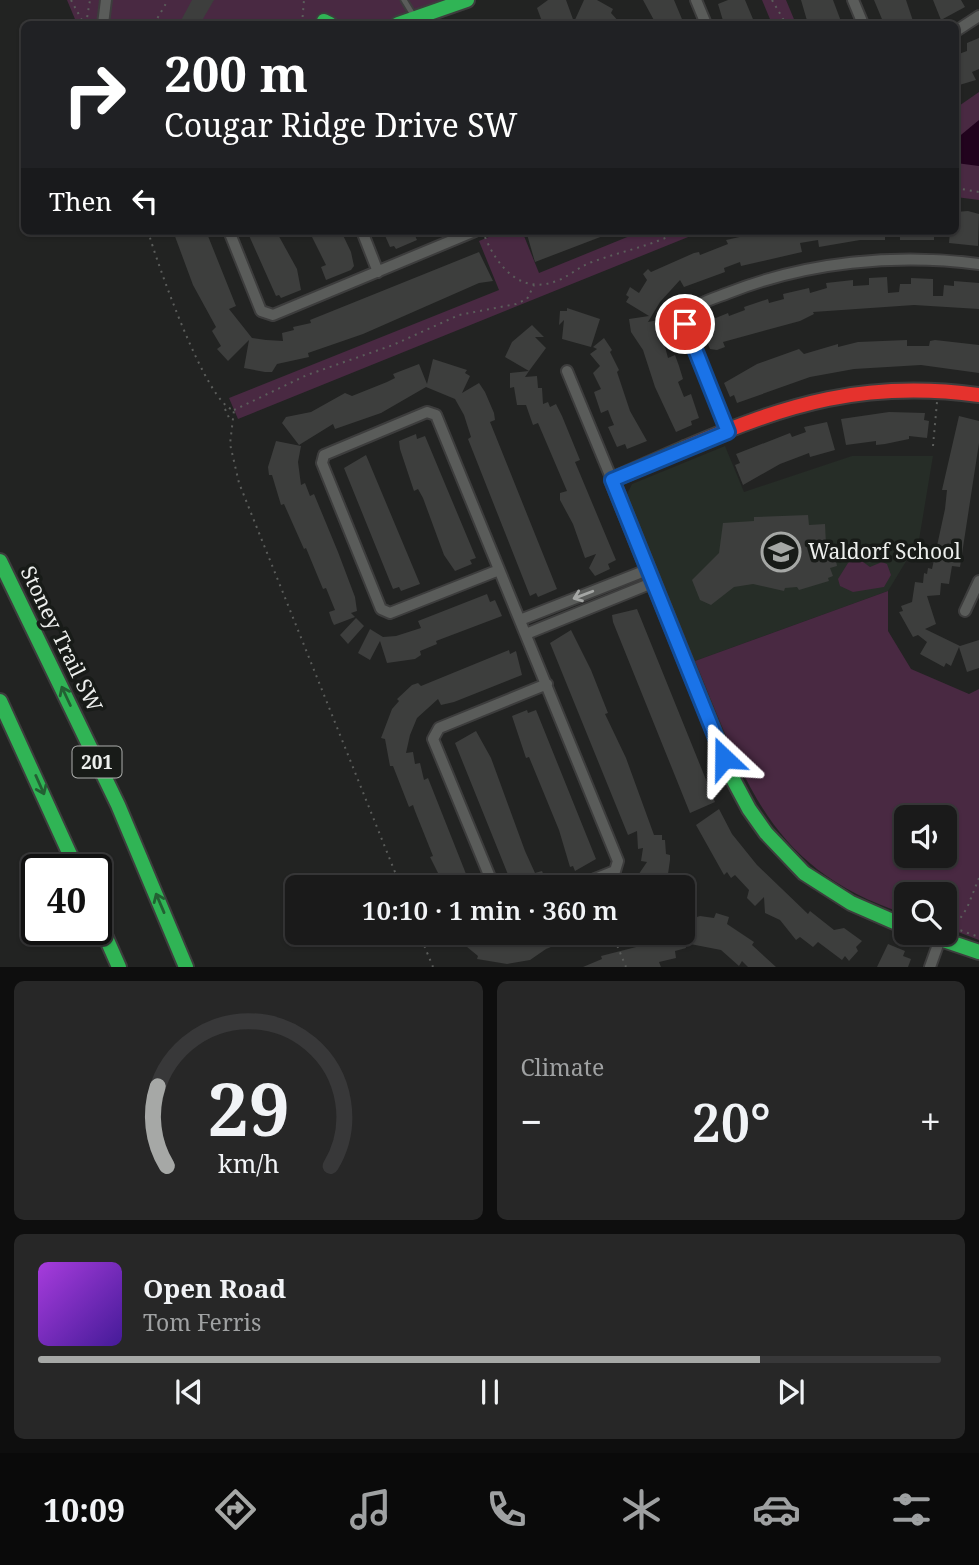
<!DOCTYPE html>
<meta charset="utf-8">
<style>
body{margin:0;font-family:"Noto Serif",serif;background:#272727;color:#f1f3f6;height:100vh;display:flex;flex-direction:column;font-size:26px;white-space:nowrap}
*{box-sizing:border-box;margin:0}
p{font-size:23px;color:#9fa1a2}
.icon{flex:none;width:38px;height:38px;fill:none;stroke:currentColor;stroke-width:2;stroke-linecap:round;stroke-linejoin:round}
.map{position:relative;height:967px;overflow:hidden}
.panel{display:flex;flex-direction:column;gap:14px;padding:14px;background:#0e0e0e;flex:1}
.panel>*{flex:none}
.guide{position:absolute;left:21px;top:21px;width:938px;height:214px;border-radius:10px;box-shadow:0 2px 5px #0004,0 0 0 2px #383839;background:#202124;color:#fff;overflow:hidden}
.tools{position:absolute;left:894px;top:805px;display:grid;gap:14px}
.tools a{display:grid;place-items:center;width:63px;height:63px;border-radius:10px;background:#1a1a1a;box-shadow:0 2px 5px #0004,0 0 0 2px #383839;font-size:35px}
.speed{position:absolute;left:21px;top:854px;display:flex;gap:14px;font-size:35px;font-weight:700;text-align:center}
.speed>*{display:grid;place-content:center;width:91px;height:91px;border-radius:50%;background:#1a1a1a;box-shadow:0 2px 5px #0004,0 0 0 2px #383839;line-height:1}
.speed .limit{border:4px solid #111;border-radius:10px;background:#fff;color:#111}
.pin{position:absolute;display:grid;place-items:center;width:60px;height:60px;color:#fff;margin:-30px;border:4px solid #fff;border-radius:50%;box-shadow:0 2px 7px #0007}
.me{position:absolute;width:77px;margin:-38px;rotate:337deg;stroke-linejoin:round;filter:drop-shadow(0 0 5px #0008)}
.turn{display:flex;align-items:center;gap:24px;height:147px;padding:0 28px;font-size:32px}
.turn .icon{width:91px;height:91px;stroke-width:2.5}
.turn b{display:block;font-size:49px;line-height:60px}
.then{display:flex;align-items:center;height:66px;padding:0 28px;background:#0003;gap:14px;font-size:26px}
.big{font-size:52px;font-weight:600;line-height:1.1}
.panel .tile{flex:1;display:flex;flex-direction:column;justify-content:center;gap:10px;min-width:0;padding:0 24px;border-radius:10px;background:#272727}
.panel .dial{align-items:center;gap:0}
.dial svg{height:182px;overflow:visible;fill:none;stroke:#383839;stroke-width:7;stroke-linecap:round;text-anchor:middle}
.dial text{fill:#f1f3f6;stroke:none}
.song{display:flex;align-items:center;gap:21px}
.cover{width:84px;height:84px;border-radius:10px;background:linear-gradient(135deg,hsl(280 70% 55%),hsl(260 70% 35%))}
.played{height:7px;border-radius:4px;background:linear-gradient(90deg,#a6a8a6 80%,#383839 80%)}
.keys{display:flex;justify-content:space-around;direction:ltr}
.heat{display:flex;justify-content:space-between;align-items:center;font-size:38px;direction:ltr}
.panel .tiles{flex:1;display:grid;gap:14px;grid-template-columns:1fr 1fr}
.tile:last-child{grid-column:span 2}
.trip{position:absolute;left:285px;top:875px;width:410px;height:70px;border-radius:10px;background:#1a1a1a;box-shadow:0 2px 5px #0004,0 0 0 2px #383839;font-weight:600;line-height:70px;text-align:center}
.tabs{display:flex;height:112px;justify-content:space-around;align-items:center;background:#0a0a0a;color:#9fa1a2}
.tabs .icon{width:49px;height:49px}
.tabs .current{color:#a6a8a6}
.tabs b{font-size:32px;color:#f1f3f6}
.map>svg:first-child{display:block}
.built{fill:#262d27}
.green{fill:#492942;fill-rule:evenodd}
.water{fill:#21031d}
.building{fill:#3d3e3d}
.lines{fill:none;stroke-linecap:round;stroke-linejoin:round}
.lane-casing{stroke:#3d3d3d;stroke-width:9}
.street-casing{stroke:#3d3d3d;stroke-width:14}
.fast-casing{stroke:#3d3d3d;stroke-width:18}
.jam-casing{stroke:#3d3d3d;stroke-width:18}
.path{stroke:#5b5d5b;stroke-width:2;stroke-dasharray:2 5;stroke-linecap:butt}
.lane{stroke:#5a5c5a;stroke-width:5}
.street{stroke:#5a5c5a;stroke-width:10}
.fast{stroke:#30b455;stroke-width:14}
.jam{stroke:#e5322d;stroke-width:14}
.oneway{stroke:#a4a6a4}
.oneway2{stroke:#236033}
.route-casing{stroke:#114b97;stroke-width:18}
.route{stroke:#1a73e8;stroke-width:12}
.labels{text-anchor:middle;stroke-width:7;stroke-linejoin:round;paint-order:stroke}
.shield{fill:#181b18;stroke:#adafad;stroke-width:2}
.shield-label{font-size:19px;font-weight:bold;fill:#edefed}
.poi-label{font-size:21px;fill:#edefed;stroke:#181b18;text-anchor:start}
.street-label{font-size:21px;fill:#edefed;stroke:#181b18}
</style>
<div class="map">
<svg width="979" height="967" viewBox="0 0 979 967">
<rect width="100%" height="100%" fill="#222322"/>
<!-- built -->
<path class="built" d="M 725,446 L 744,492 L 852,456 L 933,456 L 919,540 L 888,591 L 695,661 L 627,494 L 632,484 Z"/>
<!-- green -->
<path class="green" d="M 67,0 L 467,0 L 398,24 L 77,24 Z
M 762,0 L 786,0 L 796,24 L 772,24 Z
M 979,92 L 979,200 L 956,197 L 956,108 Z
M 503,231 L 522,231 L 539,273 L 642,231 L 703,231 L 238,419 L 229,398 L 499,290 L 479,241 Z
M 859,559 L 870,567 L 882,562 L 887,564 L 891,575 L 884,587 L 853,592 L 840,586 L 838,579 L 848,563 Z
M 888,591 L 888,631 L 911,669 L 969,694 L 979,689 L 979,940 L 945,927 L 945,894 L 906,894 L 906,914 C 769,870 746,783 695,661 ZM 906,817 L 945,817 L 945,856 L 906,856 Z"/>
<!-- water -->
<path class="water" d="M 979,120 L 979,166 L 956,163 L 956,139 Z"/>
<!-- building -->
<path class="building" d="M 192,0 L 214,0 L 200,24 L 179,24 Z
M 548,0 L 566,0 L 574,22 L 584,0 L 597,0 L 613,9 L 611,13 L 621,24 L 543,24 L 537,8 Z
M 643,0 L 674,0 L 684,24 L 656,24 Z
M 728,0 L 745,0 L 755,24 L 724,24 L 718,4 Z
M 801,0 L 833,0 L 842,24 L 808,24 Z
M 874,0 L 906,0 L 914,24 L 884,24 Z
M 933,0 L 961,0 L 965,7 L 941,20 Z
M 979,38 L 979,69 L 972,72 L 976,80 L 956,86 L 956,55 L 967,51 L 967,43 Z
M 968,211 L 979,214 L 978,246 L 949,243 L 950,231 L 956,231 L 956,212 Z
M 173,231 L 206,231 L 236,306 L 229,309 L 252,338 L 266,340 L 283,341 L 282,333 L 294,330 L 293,327 L 311,323 L 310,320 L 479,252 L 493,281 L 479,283 L 363,334 L 308,353 L 309,357 L 277,364 L 272,372 L 265,372 L 244,368 L 249,340 L 228,361 L 217,349 L 221,346 L 212,331 L 216,327 L 193,285 Z
M 247,231 L 276,231 L 297,269 L 301,290 L 281,298 L 279,295 L 276,296 Z
M 309,231 L 341,231 L 351,252 L 354,266 L 351,270 L 326,280 L 321,267 L 326,265 Z
M 383,231 L 413,231 L 417,240 L 396,249 L 394,246 L 390,247 Z
M 526,231 L 616,231 L 535,262 Z
M 766,231 L 885,231 L 885,240 L 860,240 L 819,247 L 818,240 L 800,243 L 802,252 L 741,266 L 740,262 L 724,268 L 725,272 L 684,287 L 680,280 L 660,302 L 648,322 L 658,320 L 668,358 L 675,355 L 679,366 L 683,379 L 678,382 L 684,397 L 691,394 L 699,418 L 691,421 L 692,425 L 676,432 L 655,387 L 643,350 L 631,332 L 629,319 L 649,316 L 626,302 L 629,297 L 626,295 L 630,287 L 639,293 L 647,280 L 643,274 L 648,269 L 651,272 L 694,253 L 699,252 L 700,255 L 728,244 L 726,240 Z
M 900,231 L 934,231 L 934,240 L 900,240 Z
M 887,277 L 888,293 L 899,292 L 900,284 L 911,284 L 911,278 L 933,279 L 933,296 L 943,296 L 944,285 L 954,286 L 954,281 L 979,283 L 979,309 L 914,305 L 813,312 L 814,314 L 800,321 L 723,342 L 725,347 L 717,350 L 710,349 L 703,332 L 708,328 L 706,322 L 728,313 L 729,316 L 745,310 L 744,307 L 768,299 L 769,303 L 784,299 L 783,294 L 809,288 L 810,293 L 827,288 L 826,283 L 853,280 L 853,286 L 869,285 L 869,278 Z
M 567,308 L 600,319 L 591,347 L 562,339 L 564,320 L 559,325 L 560,311 L 567,311 Z
M 532,325 L 544,337 L 535,337 L 546,348 L 529,371 L 505,357 L 512,342 Z
M 604,338 L 612,350 L 610,352 L 619,370 L 617,372 L 630,411 L 647,441 L 627,449 L 625,444 L 617,447 L 608,427 L 614,425 L 611,418 L 608,410 L 601,413 L 594,392 L 601,389 L 593,373 L 600,366 L 590,354 L 597,349 L 593,347 Z
M 907,340 L 907,346 L 929,346 L 930,341 L 935,340 L 979,345 L 979,373 L 921,365 L 854,369 L 810,377 L 737,403 L 734,395 L 730,397 L 724,383 L 757,364 L 799,349 L 804,354 L 838,344 L 838,347 L 858,342 Z
M 433,359 L 467,370 L 465,373 L 470,376 L 462,393 L 479,383 L 485,392 L 494,413 L 495,420 L 490,422 L 557,589 L 538,597 L 536,593 L 530,596 L 468,439 L 471,437 L 464,415 L 455,399 L 426,387 L 381,413 L 335,429 L 333,424 L 299,445 L 282,423 L 286,417 L 311,412 L 345,393 L 352,396 L 387,382 L 395,378 L 393,374 L 419,364 L 427,384 Z
M 529,371 L 525,377 L 537,376 L 538,388 L 542,388 L 543,404 L 548,402 L 550,407 L 556,404 L 562,416 L 580,460 L 575,462 L 616,560 L 608,564 L 610,569 L 595,576 L 589,568 L 596,554 L 585,558 L 573,524 L 560,500 L 560,493 L 567,491 L 538,423 L 533,425 L 526,405 L 517,405 L 514,387 L 510,388 L 510,373 Z
M 889,412 L 925,413 L 924,420 L 929,421 L 927,438 L 909,436 L 909,439 L 885,444 L 876,445 L 876,441 L 846,445 L 841,419 Z
M 959,416 L 979,421 L 979,443 L 960,567 L 952,566 L 949,584 L 941,583 L 940,595 L 927,596 L 936,624 L 925,629 L 960,646 L 979,640 L 979,668 L 967,672 L 959,647 L 951,666 L 946,663 L 944,667 L 920,654 L 927,642 L 918,635 L 913,637 L 899,612 L 903,611 L 901,606 L 912,602 L 915,582 L 923,583 L 924,573 L 927,574 L 928,568 L 932,569 L 945,509 L 947,490 L 942,490 Z
M 827,422 L 835,450 L 810,457 L 809,453 L 780,464 L 743,485 L 735,465 L 740,463 L 736,454 L 790,433 L 792,437 L 806,432 L 804,427 Z
M 416,434 L 417,439 L 425,436 L 476,558 L 470,560 L 472,564 L 455,571 L 444,555 L 423,498 L 418,489 L 414,491 L 400,449 L 399,441 Z
M 276,441 L 301,446 L 298,462 L 301,485 L 305,483 L 310,496 L 314,494 L 338,552 L 355,597 L 357,611 L 351,613 L 355,617 L 334,625 L 332,621 L 329,612 L 335,610 L 326,588 L 323,589 L 306,548 L 304,549 L 284,504 L 281,505 L 272,475 L 269,475 L 268,467 Z
M 366,455 L 420,584 L 401,591 L 399,587 L 393,589 L 344,468 Z
M 808,515 L 809,525 L 825,524 L 826,545 L 833,545 L 837,566 L 830,568 L 833,576 L 828,578 L 829,581 L 799,590 L 797,587 L 785,588 L 784,591 L 753,584 L 734,587 L 711,605 L 700,600 L 692,580 L 719,553 L 723,523 L 754,521 L 754,517 Z
M 487,594 L 490,602 L 495,600 L 502,616 L 436,641 L 437,644 L 420,651 L 421,655 L 415,659 L 387,663 L 380,641 L 370,660 L 358,653 L 370,629 L 383,637 L 396,636 L 421,628 L 418,621 Z
M 637,609 L 715,802 L 690,813 L 613,622 L 612,615 Z
M 356,618 L 364,626 L 348,644 L 340,635 Z
M 571,630 L 591,670 L 608,713 L 605,714 L 626,758 L 654,835 L 662,835 L 662,840 L 665,840 L 666,854 L 670,855 L 670,860 L 668,874 L 659,887 L 630,887 L 647,862 L 641,861 L 643,848 L 638,849 L 637,831 L 628,835 L 550,643 Z
M 509,650 L 510,654 L 516,651 L 522,675 L 454,702 L 441,705 L 438,699 L 417,718 L 410,735 L 406,753 L 413,752 L 415,764 L 420,763 L 424,780 L 428,778 L 470,884 L 445,887 L 430,857 L 433,856 L 415,811 L 413,805 L 409,807 L 393,766 L 390,766 L 385,739 L 381,738 L 392,709 L 399,701 L 397,699 L 412,685 L 418,683 L 421,686 Z
M 527,710 L 528,713 L 536,710 L 596,859 L 575,871 L 573,866 L 570,867 L 559,830 L 529,757 L 526,758 L 512,716 Z
M 476,731 L 491,758 L 525,851 L 535,873 L 542,871 L 547,883 L 536,887 L 513,887 L 455,743 Z
M 719,809 L 732,834 L 757,865 L 808,914 L 810,911 L 834,930 L 844,928 L 862,941 L 856,947 L 858,951 L 849,961 L 845,956 L 842,960 L 818,942 L 813,947 L 800,937 L 796,940 L 780,920 L 765,913 L 764,897 L 755,906 L 747,898 L 749,890 L 735,875 L 731,878 L 727,872 L 724,875 L 696,825 Z
M 716,913 L 729,917 L 727,924 L 754,942 L 752,945 L 776,967 L 748,967 L 742,961 L 739,966 L 721,950 L 685,943 L 686,948 L 675,951 L 676,958 L 659,962 L 661,967 L 583,967 L 602,959 L 601,956 L 640,946 L 663,934 L 682,933 L 682,922 L 700,916 L 714,918 Z
M 467,933 L 486,933 L 517,940 L 516,935 L 532,933 L 586,933 L 546,949 L 530,960 L 507,964 L 477,959 L 478,956 L 461,942 Z
M 888,944 L 905,951 L 903,956 L 911,959 L 908,967 L 877,967 Z"/>
<g class="lines">
<defs>
<path id="lane" d="M 404,0 L 415,18"/>
<path id="street" d="M 696,0 L 706,24
M 853,0 L 863,24
M 103,24 L 106,0
M 956,31 L 979,16
M 229,231 L 261,311 L 273,315 L 475,231
M 362,231 L 378,272
M 567,371 L 612,480
M 728,432 L 686,332 L 686,316 C 696,303 713,299 728,293 C 806,262 896,253 979,264
M 499,570 L 390,613 L 381,609 L 322,463 L 324,455 L 427,412 L 436,415 L 618,861 L 615,871 L 575,887
M 965,611 L 979,581
M 520,620 L 647,570
M 526,634 L 652,583
M 494,887 L 433,739 L 439,728 L 547,684
M 930,967 L 940,939"/>
<path id="fast" d="M 324,21 L 330,24
M 398,24 L 467,0
M 685,448 L 612,480 L 734,781 L 749,809 L 766,833 L 804,873 L 851,903 L 906,927
M 0,561 L 118,805 L 186,967
M 0,701 L 77,870
M 96,915 L 119,967
M 923,933 L 979,952"/>
<path id="jam" d="M 685,448 C 789,403 865,380 979,395"/>
</defs>
<!-- lane casing -->
<use href="#lane" class="lane-casing"/>
<!-- street casing -->
<use href="#street" class="street-casing"/>
<!-- fast casing -->
<use href="#fast" class="fast-casing"/>
<!-- jam casing -->
<use href="#jam" class="jam-casing"/>
<!-- path -->
<path class="path" d="M 71,0 L 84,24
M 772,0 L 786,24
M 86,24 L 90,0
M 154,24 L 168,0
M 302,24 L 304,0
M 956,188 L 979,192
M 148,231 C 156,260 207,406 234,410 L 230,444 L 239,483 L 401,887
M 485,237 C 498,268 522,296 559,280 C 571,275 580,266 592,262 C 622,251 652,246 680,231
M 225,409 L 230,420
M 234,410 L 307,375 L 393,345 L 459,315 L 516,304 L 527,299 L 534,285
M 933,446 L 937,402
M 979,878 L 967,908 L 954,928 L 979,937
M 419,933 L 433,967
M 612,933 L 626,967"/>
<!-- lane -->
<use href="#lane" class="lane"/>
<!-- street -->
<use href="#street" class="street"/>
<!-- fast -->
<use href="#fast" class="fast"/>
<!-- jam -->
<use href="#jam" class="jam"/>
</g>
<!-- one-way arrows -->
<defs><path id="oneway-shaft" d="M-6 0H5M1.5-3L5.5 0L1.5 3" fill="none" stroke-width="1.6" stroke-linecap="round" stroke-linejoin="round" transform="scale(1.75)"/></defs>
<use class="oneway" href="#oneway-shaft" transform="translate(583 595) rotate(159)"/>
<g class="oneway2">
<use href="#oneway-shaft" transform="translate(66 696) rotate(-115)"/>
<use href="#oneway-shaft" transform="translate(40 785) rotate(66)"/>
<use href="#oneway-shaft" transform="translate(160 903) rotate(-113)"/>
</g>
<g class="lines">
<defs>
<path id="route" d="M 685,324 L 728,432 L 612,480 L 724,758"/>
</defs>
<!-- route casing -->
<use href="#route" class="route-casing"/>
<!-- route -->
<use href="#route" class="route"/>
</g>
<!-- icons -->
<defs>
<symbol id="school-ring" viewBox="-11 -11 22 22"><circle r="9.5" fill="#181b18" stroke="#a6a8a6" stroke-width="1.5"/><path d="M0-5L7-2L0 1L-7-2ZM-4 1L0 2.5L4 1V4Q0 6-4 4Z" fill="#a6a8a6"/></symbol>
</defs>
<g fill-rule="evenodd">
<use href="#school-ring" x="759" y="530" width="44" height="44"/>
</g>
<g class="labels">
<!-- shield labels -->
<rect class="shield" x="72.5" y="746.5" width="49" height="31" rx="5"/>
<g class="shield-label">
<text x="97" y="769">201</text>
</g>
<!-- poi labels -->
<g class="poi-label">
<text x="808" y="559">Waldorf School</text>
</g>
<!-- street labels -->
<g class="street-label">
<text transform="translate(61 639) rotate(64)" y="7">Stoney Trail SW</text>
</g>
</g>
</svg>
<div class="tools">
<a><svg class="icon" aria-label="sound" viewBox="0 0 24 24"><path d="M4 9h4l5-4v14l-5-4H4zM17 9q2 3 0 6"/></svg></a>
<a><svg class="icon" aria-label="search" viewBox="0 0 24 24"><circle cx="10" cy="10" r="6"/><path d="M15 15l6 6"/></svg></a>
</div>
<div class="speed"><div class="limit">40</div></div>
<div class="pin" style="left:685px;top:324px;background:#d93025"><svg class="icon" aria-label="arrive" viewBox="0 0 24 24"><path d="M6 21V4h12l-3 4 3 4H6"/></svg></div>
<svg class="me" style="left:724px;top:758px" viewBox="-20 -20 40 40"><path d="M0-17L14 15 0 8-14 15z" fill="#1a73e8" stroke="#fff" stroke-width="4"/></svg>
<div class="trip">10:10 · 1 min · 360 m</div>
<div class="guide">
<div class="turn"><svg class="icon" aria-label="right" viewBox="0 0 24 24"><path d="M7 20v-9h11M14 6l5 5-5 5"/></svg><div><b>200 m</b>Cougar Ridge Drive SW</div></div>
<div class="then">Then<svg class="icon" aria-label="left" viewBox="0 0 24 24"><path d="M17 20v-9H6M10 6l-5 5 5 5"/></svg></div>
</div>
</div>
<section class="panel">
<div class="tiles">
<div class="tile dial"><svg viewBox="0 0 100 80">
<path d="M14 69A42 42 0 1 1 86 69"/>
<path d="M14 69A42 42 0 0 1 10 34" stroke="#a6a8a6"/>
<text x="50" y="56" font-size="32" font-weight="700">29</text>
<text x="50" y="72" font-size="11">km/h</text>
</svg></div>
<div class="tile"><p>Climate</p>
<div class="heat"><a>−</a><b class="big">20°</b><a>+</a></div>
</div>
<div class="tile">
<div class="song"><i class="cover"></i><div><b>Open Road</b><p>Tom Ferris</p></div></div>
<div class="played"></div>
<div class="keys"><svg class="icon" aria-label="previous" viewBox="0 0 24 24"><path d="M18 5L8 12l10 7zM5 5v14"/></svg><svg class="icon" aria-label="pause" viewBox="0 0 24 24"><path d="M8 5v14M16 5v14"/></svg><svg class="icon" aria-label="next" viewBox="0 0 24 24"><path d="M6 5l10 7-10 7zM19 5v14"/></svg></div>
</div>
</div>
</section>
<nav class="tabs">
<b>10:09</b>
<svg class="icon current" aria-label="directions" viewBox="0 0 24 24"><path d="M12 3l9 9-9 9-9-9zM9 14v-3h6M13 9l2 2-2 2"/></svg>
<svg class="icon" aria-label="music" viewBox="0 0 24 24"><path d="M9 18V5l10-2v13"/><circle cx="6" cy="18" r="3"/><circle cx="16" cy="16" r="3"/></svg>
<svg class="icon" aria-label="phone" viewBox="0 0 24 24"><path d="M5 4h4l2 5-3 2q2 4 5 5l2-3 5 2v4C11 20 4 13 5 4z"/></svg>
<svg class="icon" aria-label="climate" viewBox="0 0 24 24"><path d="M12 3v18M4 7l16 10M4 17L20 7"/></svg>
<svg class="icon" aria-label="car" viewBox="0 0 24 24"><path d="M5 17H2v-5l4-1 3-4h7l3 4 3 1v5h-3M9 17h6M6 11h13"/><circle cx="7" cy="17" r="2"/><circle cx="17" cy="17" r="2"/></svg>
<svg class="icon" aria-label="filters" viewBox="0 0 24 24"><path d="M4 7h16M4 17h16"/><circle cx="9" cy="7" r="2"/><circle cx="15" cy="17" r="2"/></svg>
</nav>
